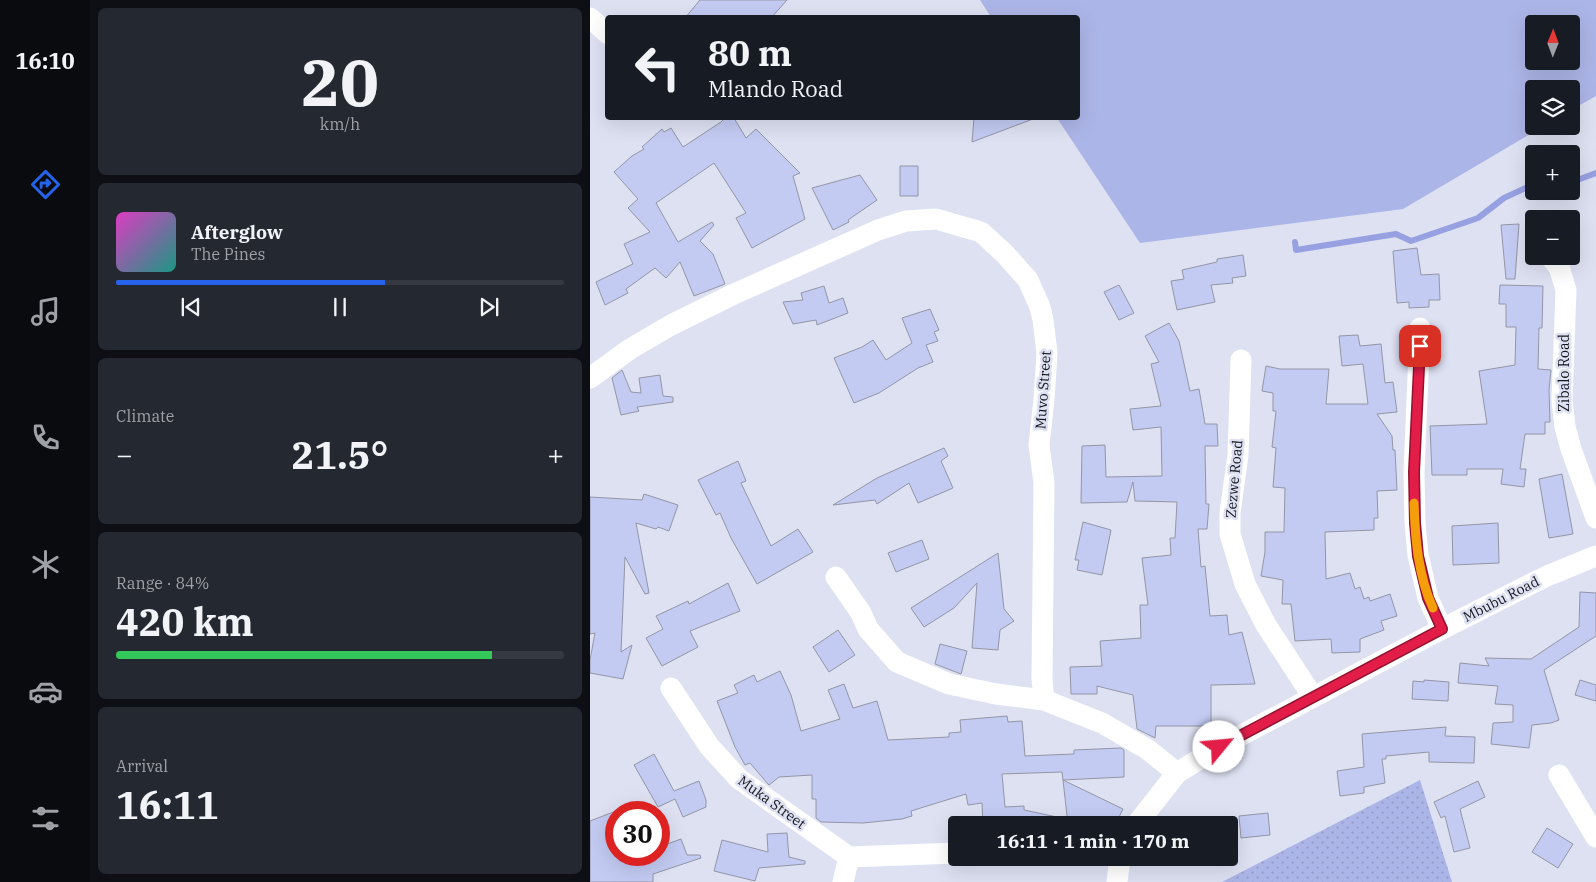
<!DOCTYPE html>
<meta charset="utf-8">
<style>
body{margin:0;font-family:"IBM Plex Serif",serif;background:#242831;color:#f1f3f6;height:100vh;display:flex;flex-direction:column;font-size:19px;white-space:nowrap}
*{box-sizing:border-box;margin:0}
p{font-size:16px;color:#9ea1a6}
.icon{flex:none;width:28px;height:28px;fill:none;stroke:currentColor;stroke-width:2;stroke-linecap:round;stroke-linejoin:round}
.map{position:relative;flex:1;overflow:hidden}
.drawer{display:flex;flex-direction:column;gap:8px;padding:8px;background:#0d0f14;width:500px}
.drawer>*{flex:none}
.top-card{position:absolute;left:15px;top:15px;width:475px;height:105px;border-radius:5px;box-shadow:0 5px 20px #0002;background:#171b24;color:#f1f3f6;overflow:hidden}
.needle{width:32px;rotate:1deg}
.buttons{position:absolute;left:935px;top:15px;display:grid;gap:10px}
.buttons a{display:grid;place-items:center;width:55px;height:55px;border-radius:5px;background:#171b24;box-shadow:0 5px 20px #0002;font-size:25px}
.speed{position:absolute;left:15px;top:801px;display:flex;gap:10px;font-size:25px;font-weight:700;text-align:center}
.speed>*{display:grid;place-content:center;width:65px;height:65px;border-radius:50%;background:#171b24;box-shadow:0 5px 20px #0002;line-height:1}
.speed .limit{border:8px solid #d22;background:#fff;color:#111}
.pin{position:absolute;display:grid;place-items:center;width:42px;height:42px;color:#fff;margin:-21px;border-radius:10px;box-shadow:0 2px 8px #0006}
.me{position:absolute;width:55px;margin:-28px;rotate:62deg;stroke-linejoin:round;filter:drop-shadow(0 0 4px #0008)}
.turn{display:flex;align-items:center;gap:18px;height:105px;padding:0 20px;font-size:22px}
.turn .icon{width:65px;height:65px;stroke-width:2.5}
.turn b{display:block;font-size:35px;line-height:42px}
.big{font-size:38px;font-weight:700;line-height:1.1}
.drawer .card{flex:1;display:flex;flex-direction:column;justify-content:center;gap:8px;min-width:0;padding:0 18px;border-radius:8px;background:#242831}
.drawer .dial{align-items:center;gap:0}
.dial b{font-size:65px;line-height:1}
.song{display:flex;align-items:center;gap:15px}
.cover{width:60px;height:60px;border-radius:8px;background:linear-gradient(135deg,hsl(310 70% 55%),hsl(170 70% 35%))}
.played{height:5px;border-radius:2px;background:linear-gradient(90deg,#2563eb 60%,#363941 60%)}
.keys{display:flex;justify-content:space-around;direction:ltr}
.heat{display:flex;justify-content:space-between;align-items:center;font-size:28px;direction:ltr}
.charge{height:8px;border-radius:4px;background:linear-gradient(90deg,#34c759 84%,#363941 0)}
.trip{position:absolute;left:358px;top:816px;width:290px;height:50px;border-radius:5px;background:#171b24;box-shadow:0 5px 20px #0002;font-weight:700;line-height:50px;text-align:center}
main{display:flex;flex:1;min-height:0}
.tabs{display:flex;flex-direction:column;width:90px;justify-content:space-around;align-items:center;background:#090b0e;color:#9ea1a6}
.tabs .icon{width:35px;height:35px}
.tabs .active{color:#2563eb}
.tabs b{font-size:22px;color:#f1f3f6}
.map>svg:first-child{display:block}
.garden{fill:url(#garden-dots)}
.pitch{fill:#acb5e7;fill-rule:evenodd}
.lines{fill:none;stroke-linecap:round;stroke-linejoin:round}
.stream{stroke:#97a1e2;stroke-width:6}
.building{fill:#c3cbf3;stroke:#9396a5}
.street{stroke:#fff;stroke-width:21}
.route-casing{stroke:#92132f;stroke-width:12}
.route{stroke:#e11d48;stroke-width:9}
.slow{stroke:#f59e0b;stroke-width:9}
.labels{text-anchor:middle;stroke-width:5;stroke-linejoin:round;paint-order:stroke}
.street-label{font-size:14px;fill:#14151b;stroke:#dde1f2}
</style>
<main>
<nav class="tabs">
<b>16:10</b>
<svg class="icon active" aria-label="directions" viewBox="0 0 24 24"><path d="M12 3l9 9-9 9-9-9zM9 14v-3h6M13 9l2 2-2 2"/></svg>
<svg class="icon" aria-label="music" viewBox="0 0 24 24"><path d="M9 18V5l10-2v13"/><circle cx="6" cy="18" r="3"/><circle cx="16" cy="16" r="3"/></svg>
<svg class="icon" aria-label="phone" viewBox="0 0 24 24"><path d="M5 4h4l2 5-3 2q2 4 5 5l2-3 5 2v4C11 20 4 13 5 4z"/></svg>
<svg class="icon" aria-label="climate" viewBox="0 0 24 24"><path d="M12 3v18M4 7l16 10M4 17L20 7"/></svg>
<svg class="icon" aria-label="car" viewBox="0 0 24 24"><path d="M5 17H2v-5l4-1 3-4h7l3 4 3 1v5h-3M9 17h6M6 11h13"/><circle cx="7" cy="17" r="2"/><circle cx="17" cy="17" r="2"/></svg>
<svg class="icon" aria-label="filters" viewBox="0 0 24 24"><path d="M4 7h16M4 17h16"/><circle cx="9" cy="7" r="2"/><circle cx="15" cy="17" r="2"/></svg>
</nav>
<section class="drawer">
<div class="card dial"><b>20</b><p>km/h</p></div>
<div class="card">
<div class="song"><i class="cover"></i><div><b>Afterglow</b><p>The Pines</p></div></div>
<div class="played"></div>
<div class="keys"><svg class="icon" aria-label="previous" viewBox="0 0 24 24"><path d="M18 5L8 12l10 7zM5 5v14"/></svg><svg class="icon" aria-label="pause" viewBox="0 0 24 24"><path d="M8 5v14M16 5v14"/></svg><svg class="icon" aria-label="next" viewBox="0 0 24 24"><path d="M6 5l10 7-10 7zM19 5v14"/></svg></div>
</div>
<div class="card"><p>Climate</p>
<div class="heat"><a>−</a><b class="big">21.5°</b><a>+</a></div>
</div>
<div class="card"><p>Range · 84%</p><b class="big">420 km</b><div class="charge"></div></div>
<div class="card"><p>Arrival</p><b class="big">16:11</b></div>
</section>
<div class="map">
<svg width="1006" height="882" viewBox="0 0 1006 882">
<defs>
<pattern id="garden-dots" width="8" height="8" patternUnits="userSpaceOnUse" patternTransform="scale(1.25)"><rect width="8" height="8" fill="#acb5e7"/><path d="M2 2h.1M6 6h.1" fill="none" stroke="#939bc6" stroke-width="1.8" stroke-linecap="round"/></pattern>
</defs>
<rect width="100%" height="100%" fill="#dde1f2"/>
<!-- garden -->
<path class="garden" d="M 830,780 L 862,882 L 632,882 Z"/>
<!-- pitch -->
<path class="pitch" d="M 390,0 L 1006,0 L 1006,96 L 981,110 L 981,89 L 944,89 L 944,126 L 954,126 L 813,209 L 550,243 L 467,118 L 488,118 L 488,18 L 401,17 ZM 944,24 L 981,24 L 981,61 L 944,61 Z"/>
<g class="lines">
<!-- stream -->
<path class="stream" d="M 981,179 L 990,179 L 1006,173
M 705,242 L 706,250 L 806,234 L 821,241 L 888,218 L 914,198 L 944,184"/>
</g>
<!-- building -->
<path class="building" d="M 110,0 L 197,0 L 181,18 L 95,18 Z
M 135,118 L 144,118 L 156,138 L 166,129 L 210,173 L 203,176 L 215,219 L 162,248 L 146,218 L 156,213 L 124,163 L 66,203 L 88,242 L 122,222 L 124,225 L 110,241 L 123,254 L 135,284 L 104,296 L 90,262 L 76,278 L 65,268 L 36,289 L 38,293 L 15,305 L 6,282 L 43,264 L 34,244 L 60,232 L 38,208 L 48,199 L 24,172 L 42,156 L 54,149 L 52,147 L 72,129 L 74,132 L 81,128 L 93,147 L 131,122 Z
M 384,118 L 442,118 L 443,119 L 382,142 Z
M 310,166 L 328,166 L 328,196 L 310,196 Z
M 270,175 L 287,200 L 258,220 L 259,222 L 243,230 L 222,188 Z
M 929,224 L 925,279 L 916,279 L 911,225 Z
M 827,248 L 831,275 L 849,274 L 850,300 L 839,300 L 839,307 L 819,308 L 819,302 L 807,303 L 803,251 Z
M 653,255 L 656,276 L 642,278 L 643,283 L 621,285 L 625,302 L 587,310 L 581,281 L 594,279 L 592,270 L 627,262 L 627,259 Z
M 529,285 L 544,313 L 529,320 L 514,292 Z
M 910,285 L 953,286 L 952,328 L 949,328 L 948,369 L 961,370 L 959,390 L 960,422 L 955,422 L 955,434 L 935,434 L 930,469 L 936,469 L 934,487 L 911,484 L 913,469 L 877,469 L 877,475 L 842,475 L 840,426 L 897,424 L 889,371 L 925,365 L 926,327 L 916,327 L 916,304 L 909,304 Z
M 234,286 L 239,303 L 253,298 L 258,313 L 227,325 L 226,320 L 203,324 L 193,302 L 213,300 L 211,293 Z
M 340,309 L 349,330 L 344,332 L 348,341 L 336,345 L 343,362 L 328,368 L 289,393 L 264,403 L 244,358 L 272,347 L 283,340 L 296,360 L 322,343 L 312,318 Z
M 579,323 L 589,341 L 600,391 L 609,389 L 615,424 L 627,424 L 628,446 L 615,446 L 616,504 L 619,504 L 617,529 L 608,529 L 611,567 L 615,566 L 620,616 L 637,615 L 639,635 L 652,632 L 665,684 L 621,685 L 621,726 L 566,726 L 565,738 L 547,729 L 543,695 L 507,686 L 507,694 L 481,694 L 480,667 L 512,666 L 510,641 L 551,638 L 550,605 L 558,605 L 552,558 L 581,555 L 580,538 L 585,538 L 587,502 L 545,501 L 543,482 L 537,502 L 491,503 L 492,446 L 515,445 L 516,477 L 572,476 L 571,427 L 543,430 L 540,409 L 571,406 L 561,364 L 569,362 L 555,336 Z
M 768,335 L 770,346 L 791,344 L 795,383 L 803,382 L 807,412 L 787,414 L 802,436 L 803,450 L 805,450 L 807,490 L 787,491 L 788,518 L 784,518 L 784,530 L 735,532 L 736,579 L 760,573 L 765,589 L 770,587 L 774,599 L 779,597 L 780,601 L 800,594 L 807,616 L 791,621 L 794,630 L 770,639 L 770,652 L 742,653 L 741,639 L 705,641 L 701,604 L 692,604 L 693,580 L 671,576 L 675,552 L 675,532 L 694,532 L 695,488 L 683,487 L 686,448 L 682,447 L 686,411 L 683,411 L 683,393 L 672,391 L 676,366 L 690,369 L 739,369 L 736,404 L 778,404 L 773,364 L 752,366 L 749,336 Z
M 32,370 L 41,392 L 51,393 L 49,378 L 70,375 L 73,396 L 83,397 L 83,402 L 47,407 L 49,411 L 31,415 L 22,378 Z
M 354,448 L 358,456 L 351,461 L 363,488 L 328,503 L 319,483 L 287,504 L 285,500 L 243,505 L 287,478 Z
M 148,461 L 156,481 L 151,483 L 181,546 L 208,529 L 223,552 L 167,584 L 141,538 L 130,513 L 126,515 L 108,480 Z
M 972,474 L 983,534 L 959,538 L 949,479 Z
M 54,494 L 88,505 L 79,531 L 68,527 L 66,529 L 46,523 L 59,593 L 55,594 L 35,557 L 31,652 L 42,645 L 33,679 L 0,673 L 0,660 L 5,633 L 0,634 L 0,497 L 52,500 Z
M 493,522 L 521,530 L 512,575 L 487,570 L 489,560 L 485,560 Z
M 908,523 L 909,563 L 863,565 L 862,526 Z
M 332,540 L 339,559 L 306,572 L 298,553 Z
M 408,553 L 414,609 L 424,621 L 410,630 L 408,650 L 382,648 L 387,583 L 364,608 L 334,627 L 321,608 Z
M 138,583 L 150,611 L 100,631 L 108,647 L 72,666 L 56,638 L 73,629 L 66,616 L 98,601 L 99,604 Z
M 990,592 L 1006,593 L 1006,636 L 954,670 L 969,720 L 961,723 L 942,725 L 939,748 L 901,744 L 903,723 L 923,722 L 923,705 L 905,704 L 908,686 L 868,683 L 870,663 L 899,666 L 895,658 L 941,659 L 989,627 Z
M 248,630 L 265,655 L 239,672 L 223,647 Z
M 350,644 L 377,651 L 371,674 L 345,664 Z
M 190,671 L 201,695 L 211,731 L 250,719 L 238,690 L 254,684 L 263,708 L 287,701 L 298,740 L 359,737 L 359,733 L 371,732 L 370,720 L 417,716 L 418,722 L 432,721 L 435,756 L 484,754 L 484,750 L 531,748 L 534,750 L 534,777 L 473,780 L 472,772 L 412,774 L 415,807 L 434,806 L 434,810 L 467,817 L 466,825 L 393,825 L 392,803 L 378,805 L 376,794 L 321,811 L 322,816 L 312,819 L 273,823 L 231,822 L 226,818 L 226,799 L 222,799 L 222,775 L 189,777 L 179,785 L 178,784 L 160,763 L 155,765 L 145,747 L 127,701 L 148,693 L 144,685 L 164,675 L 167,682 Z
M 834,680 L 859,682 L 858,701 L 822,699 L 823,681 L 834,682 Z
M 990,680 L 1006,685 L 1006,701 L 985,695 Z
M 856,727 L 855,736 L 885,737 L 884,763 L 839,762 L 839,752 L 796,756 L 796,759 L 792,759 L 795,783 L 774,787 L 774,793 L 750,796 L 747,771 L 774,767 L 772,734 Z
M 64,754 L 84,791 L 109,781 L 116,800 L 116,807 L 93,817 L 85,799 L 68,807 L 44,765 Z
M 473,780 L 533,809 L 525,825 L 478,825 Z
M 888,781 L 895,797 L 870,809 L 880,848 L 864,852 L 855,816 L 851,818 L 844,802 Z
M 26,811 L 26,855 L 69,855 L 69,847 L 91,839 L 97,855 L 110,855 L 111,858 L 63,874 L 63,882 L 0,882 L 0,821 Z
M 678,813 L 680,835 L 651,838 L 649,816 Z
M 957,828 L 983,844 L 968,868 L 942,852 Z
M 197,833 L 199,857 L 215,861 L 215,864 L 169,868 L 165,881 L 124,871 L 132,840 L 178,852 L 177,834 Z"/>
<g class="lines">
<!-- street -->
<path class="street" d="M 0,18 L 18,34
M 960,256 L 969,267 L 976,290 L 972,400 L 975,427 L 981,449 L 1006,518
M 830,328 L 824,472 L 825,523 L 828,555 L 838,598 L 852,629
M 651,360 L 648,455 L 640,513 L 640,534 L 655,584 L 676,625 L 723,697
M 0,378 L 40,349 L 81,325 L 144,294 L 288,230 L 316,221 L 346,219 L 391,232 L 415,254 L 438,280 L 450,307 L 453,320 L 457,353 L 454,399 L 449,445 L 454,483 L 452,678 L 454,700
M 246,577 L 271,613 L 278,629 L 307,662 L 359,684 L 406,694 L 454,700 L 512,723 L 557,749 L 587,773
M 81,688 L 119,746 L 149,779 L 259,857
M 969,775 L 1006,837
M 546,825 L 587,773 L 629,747 L 852,629 L 957,576 L 1006,556
M 253,882 L 259,857 L 366,853
M 527,882 L 530,858"/>
</g>
<g class="lines">
<defs>
<path id="route" d="M 629,747 L 852,629 L 838,598 L 828,556 L 825,523 L 824,472 L 830,346"/>
</defs>
<!-- route casing -->
<use href="#route" class="route-casing"/>
<!-- route -->
<use href="#route" class="route"/>
<!-- slow -->
<path class="slow" d="M 824,503 C 825,537 828,576 843,608"/>
</g>
<g class="labels">
<!-- street labels -->
<g class="street-label">
<text transform="translate(974 373) rotate(-90)" y="5">Zibalo Road</text>
<text transform="translate(453 390) rotate(-86)" y="5">Muvo Street</text>
<text transform="translate(644 479) rotate(-85)" y="5">Zezwe Road</text>
<text transform="translate(911 599) rotate(-27)" y="5">Mbubu Road</text>
<text transform="translate(182 802) rotate(36)" y="5">Muka Street</text>
</g>
</g>
</svg>
<div class="buttons">
<a><svg class="needle" viewBox="-14 -14 28 28"><path d="M0-13l5 13h-10z" fill="#e53935"/><path d="M0 13l5-13h-10z" fill="#9ea1a6"/></svg></a>
<a><svg class="icon" aria-label="layers" viewBox="0 0 24 24"><path d="M12 4l9 5-9 5-9-5zM3 14l9 5 9-5"/></svg></a>
<a>+</a>
<a>−</a>
</div>
<div class="speed"><div class="limit">30</div></div>
<div class="pin" style="left:830px;top:346px;background:#d93025"><svg class="icon" aria-label="arrive" viewBox="0 0 24 24"><path d="M6 21V4h12l-3 4 3 4H6"/></svg></div>
<svg class="me" style="left:629px;top:747px" viewBox="-20 -20 40 40"><circle r="19" fill="#fff"/><path d="M0-13L10 11 0 6-10 11z" fill="#e11d48"/></svg>
<div class="trip">16:11 · 1 min · 170 m</div>
<div class="top-card">
<div class="turn"><svg class="icon" aria-label="left" viewBox="0 0 24 24"><path d="M17 20v-9H6M10 6l-5 5 5 5"/></svg><div><b>80 m</b>Mlando Road</div></div>
</div>
</div>
</main>
